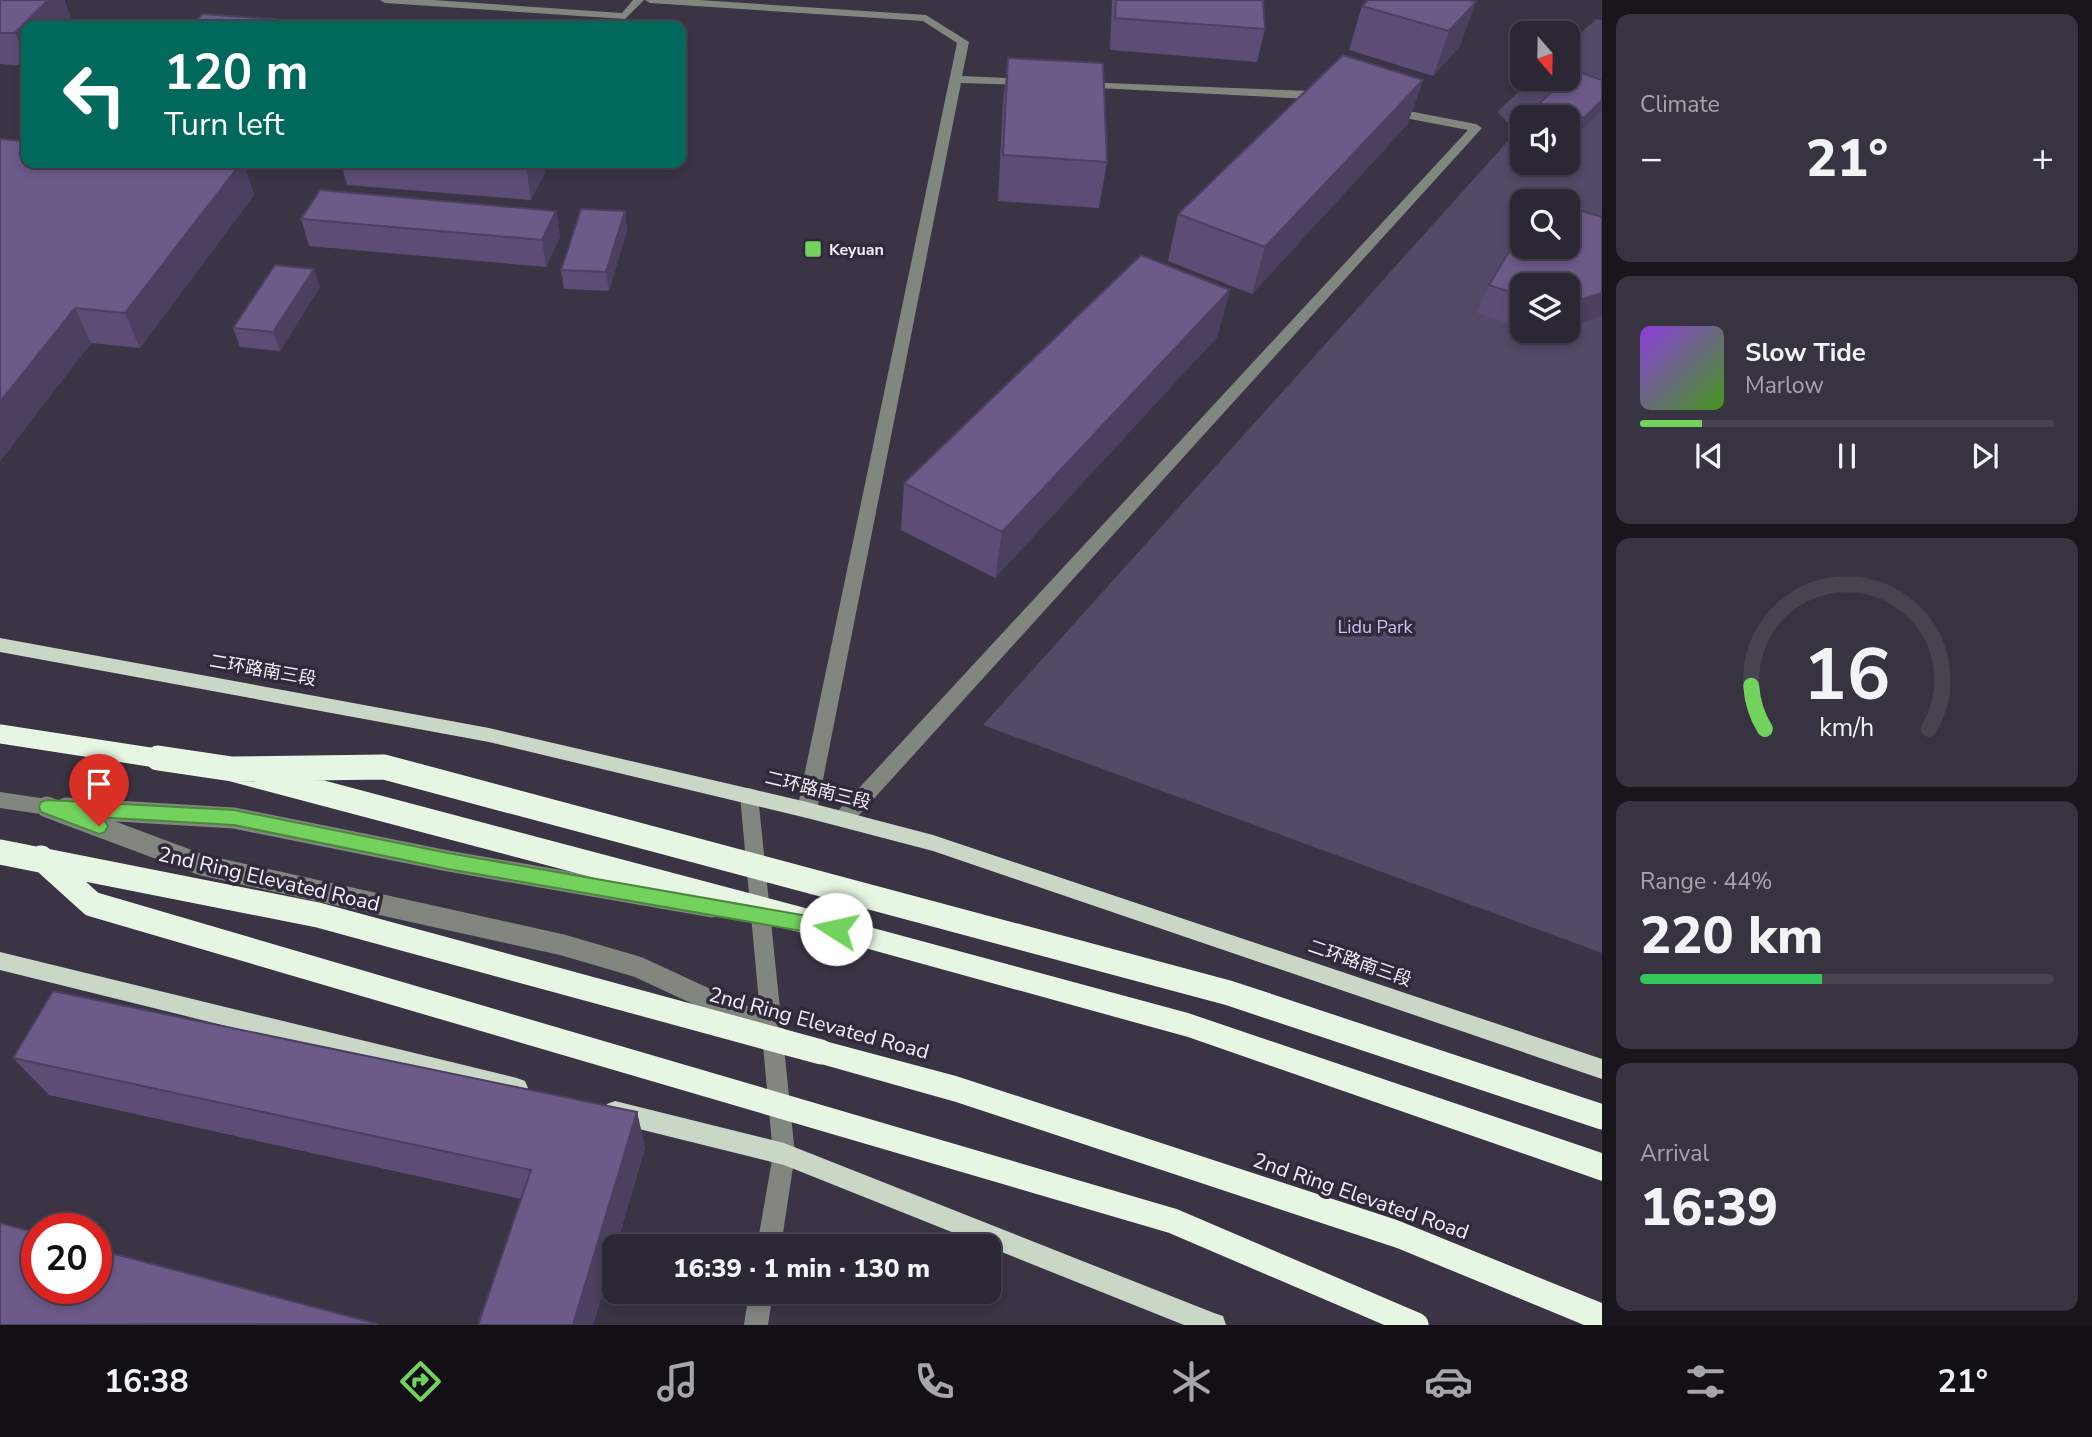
<!DOCTYPE html>
<meta charset="utf-8">
<style>
body{margin:0;font-family:"Nunito Sans","Noto Sans SC",sans-serif;background:#383340;color:#f1f3f6;height:100vh;display:flex;flex-direction:column;font-size:26px;white-space:nowrap}
*{box-sizing:border-box;margin:0}
p{font-size:23px;color:#a6a5ac}
.icon{flex:none;width:38px;height:38px;fill:none;stroke:currentColor;stroke-width:2;stroke-linecap:round;stroke-linejoin:round}
.map{position:relative;flex:1;overflow:hidden}
.details{display:flex;flex-direction:column;gap:14px;padding:14px;background:#18151d;width:490px}
.details>*{flex:none}
.top-card{position:absolute;left:21px;top:21px;width:665px;height:147px;border-radius:14px;box-shadow:0 4px 10px #0003,0 0 0 2px #48444f;background:#00695c;color:#fff;overflow:hidden}
.needle{width:46px;rotate:160deg}
.controls{position:absolute;left:1510px;top:21px;display:grid;gap:14px}
.controls a{display:grid;place-items:center;width:70px;height:70px;border-radius:14px;background:#2c2734;box-shadow:0 4px 10px #0003,0 0 0 2px #48444f;font-size:35px}
.speed{position:absolute;left:21px;top:1213px;display:flex;gap:14px;font-size:35px;font-weight:700;text-align:center}
.speed>*{display:grid;place-content:center;width:91px;height:91px;border-radius:50%;background:#2c2734;box-shadow:0 4px 10px #0003,0 0 0 2px #48444f;line-height:1}
.speed .limit{border:10px solid #d22;background:#fff;color:#111}
.pin{position:absolute;display:grid;place-items:center;width:60px;height:60px;color:#fff;margin:-72px -30px;border-radius:50% 50% 50% 0;rotate:-45deg;box-shadow:0 0 7px #0007}
.pin .icon{rotate:45deg}
.me{position:absolute;width:77px;margin:-38px;rotate:280deg;stroke-linejoin:round;filter:drop-shadow(0 0 5px #0008)}
.turn{display:flex;align-items:center;gap:24px;height:147px;padding:0 28px;font-size:32px}
.turn .icon{width:91px;height:91px;stroke-width:2.5}
.turn b{display:block;font-size:49px;line-height:60px}
.big{font-size:52px;font-weight:800;line-height:1.1}
.details .widget{flex:1;display:flex;flex-direction:column;justify-content:center;gap:10px;min-width:0;padding:0 24px;border-radius:14px;background:#383340}
.details .dial{align-items:center;gap:0}
.dial svg{height:182px;overflow:visible;fill:none;stroke:#48444f;stroke-width:7;stroke-linecap:round;text-anchor:middle}
.dial text{fill:#f1f3f6;stroke:none}
.song{display:flex;align-items:center;gap:21px}
.cover{width:84px;height:84px;border-radius:10px;background:linear-gradient(135deg,hsl(270 70% 55%),hsl(100 70% 35%))}
.played{height:7px;border-radius:4px;background:linear-gradient(90deg,#73d25d 15%,#48444f 15%)}
.keys{display:flex;justify-content:space-around;direction:ltr}
.heat{display:flex;justify-content:space-between;align-items:center;font-size:38px;direction:ltr}
.charge{height:10px;border-radius:5px;background:linear-gradient(90deg,#34c759 44%,#48444f 0)}
.trip{position:absolute;left:602px;top:1234px;width:399px;height:70px;border-radius:14px;background:#2c2734;box-shadow:0 4px 10px #0003,0 0 0 2px #48444f;font-weight:800;line-height:70px;text-align:center}
.tab-bar{display:flex;height:112px;justify-content:space-around;align-items:center;background:#121015;color:#a6a5ac}
.tab-bar .icon{width:49px;height:49px}
.tab-bar .on{color:#73d25d}
.tab-bar b{font-size:32px;color:#f1f3f6}
main{display:flex;flex:1;min-height:0}
.map>svg:first-child{display:block}
.green{fill:#544967;fill-rule:evenodd}
.lines{fill:none;stroke-linecap:round;stroke-linejoin:round}
.minor{fill:#81877f;fill-rule:evenodd}
.major{fill:#cad7c7;fill-rule:evenodd}
.highway{fill:#e7f6e3;fill-rule:evenodd}
.minor-bridge{stroke:#81877f;stroke-width:21}
.highway-bridge-far1{stroke:#e7f6e3;stroke-width:19}
.highway-bridge{stroke:#e7f6e3;stroke-width:25}
.wall{fill:#5d4d76}
.shaded-wall{fill:#4c3f60}
.building{fill:#6c5a89;stroke:#4c3f60;stroke-width:2}
.route{fill:#73d25d;stroke:#4b883c;stroke-width:2}
.poi-dot{fill:#73d25d;stroke:#302a3a;stroke-width:2.5}
.labels{text-anchor:middle;stroke-width:7;stroke-linejoin:round;paint-order:stroke}
.far-poi-label{font-size:16px;font-weight:bold;fill:#f3effa;stroke:#302a3a;text-anchor:start}
.park-label{font-size:18px;fill:#d4bffa;stroke:#302a3a}
.street-label{font-size:18px;fill:#f3effa;stroke:#302a3a}
.near-street-label{font-size:21px;fill:#f3effa;stroke:#302a3a}
</style>
<main>
<div class="map">
<svg width="1602" height="1325" viewBox="0 0 1602 1325">
<rect width="100%" height="100%" fill="#3a3445"/>
<!-- green -->
<path class="green" d="M 1596,19 L 1602,20 L 1602,953 L 983,725 L 1517,131 L 1497,112 L 1532,79 L 1568,79 L 1568,45 ZM 1522,117 L 1568,117 L 1568,163 L 1522,163 ZM 1522,201 L 1568,201 L 1568,247 L 1522,247 ZM 1522,285 L 1568,285 L 1568,331 L 1522,331 Z"/>
<g class="lines">
<!-- minor -->
<path class="minor" d="M 380,0 L 433,0 L 622,13 L 633,0 L 644,0 L 625,19 L 385,3 Z
M 645,0 L 699,0 L 926,15 L 969,42 L 962,76 L 1029,79 L 1035,82 L 1029,85 L 961,83 L 817,810 L 814,816 L 807,818 L 800,816 L 797,810 L 957,43 L 923,21 L 650,3 Z
M 1082,82 L 1310,91 L 1332,99 L 1326,103 L 1310,99 L 1078,87 L 1078,83 Z
M 1388,107 L 1476,124 L 1482,128 L 850,825 L 843,827 L 836,825 L 833,819 L 836,813 L 1468,130 L 1384,114 L 1384,108 Z
M 749,788 L 756,790 L 758,796 L 795,1154 L 781,1246 L 757,1246 L 773,1154 L 740,796 L 742,790 Z
M 0,792 L 47,799 L 54,801 L 56,807 L 54,813 L 47,815 L 0,808 Z
M 749,1292 L 773,1292 L 768,1325 L 744,1325 Z"/>
<!-- major -->
<path class="major" d="M 0,638 L 489,728 L 807,802 L 933,835 L 1602,1059 L 1602,1079 L 933,851 L 807,818 L 489,742 L 0,652 Z
M 0,952 L 517,1078 L 525,1081 L 528,1088 L 525,1095 L 517,1098 L 0,970 Z
M 615,1101 L 784,1143 L 1214,1313 L 1223,1316 L 1226,1325 L 1184,1325 L 784,1165 L 615,1123 L 607,1120 L 604,1112 L 607,1104 Z"/>
<!-- highway -->
<path class="highway" d="M 836,918 L 1188,1013 L 1602,1153 L 1602,1181 L 1188,1037 L 836,940 L 827,937 L 824,929 L 827,921 Z
M 821,1040 L 956,1076 L 1397,1220 L 1602,1303 L 1602,1325 L 1584,1325 L 1397,1248 L 956,1102 L 821,1064 L 812,1061 L 808,1052 L 812,1043 Z"/>
<!-- minor-bridge -->
<path class="minor-bridge" d="M 47,807 L 202,865 L 563,945 L 638,967 L 774,1030
M 66,808 L 234,818 L 448,861 L 712,907"/>
<!-- highway-bridge-far1 -->
<path class="highway-bridge-far1" d="M 0,734 L 169,760"/>
<!-- highway-bridge -->
<path class="highway-bridge" d="M 158,758 L 232,769 L 836,929
M 232,769 L 384,767 L 1229,993 L 1602,1117
M 0,852 L 318,915 L 821,1052
M 41,858 L 92,904 L 1173,1221 L 1416,1325"/>
</g>
<!-- wall -->
<path class="wall" d="M 0,0 L 64,0 L 72,20 L 26,26 L 26,66 L 0,64 Z
M 1112,0 L 1263,0 L 1265,29 L 1257,62 L 1110,50 Z
M 1472,1 L 1460,46 L 1433,76 L 1349,50 L 1362,6 Z
M 1008,58 L 1107,162 L 1099,208 L 998,201 L 1003,102 Z
M 1423,80 L 1407,125 L 1252,294 L 1168,261 L 1178,214 Z
M 1602,80 L 1602,110 L 1576,136 L 1568,133 L 1568,117 L 1534,117 L 1540,103 Z
M 0,139 L 243,163 L 254,195 L 140,348 L 91,343 L 0,461 Z
M 341,163 L 550,163 L 531,200 L 347,185 Z
M 1568,207 L 1602,217 L 1602,316 L 1568,327 L 1568,285 L 1522,285 L 1522,328 L 1477,313 L 1489,285 L 1522,230 L 1522,247 L 1568,247 Z
M 556,211 L 560,237 L 546,267 L 309,246 L 301,219 Z
M 625,211 L 627,230 L 609,291 L 564,289 L 561,270 Z
M 320,287 L 280,351 L 240,347 L 233,328 Z
M 1230,290 L 1217,337 L 995,578 L 901,530 L 904,483 Z
M 1532,331 L 1557,331 L 1544,335 Z
M 13,1058 L 637,1112 L 645,1148 L 593,1325 L 478,1325 L 521,1199 L 49,1095 Z"/>
<!-- shaded-wall -->
<path class="shaded-wall" d="M 48,0 L 64,0 L 72,20 L 67,26 L 26,26 L 26,61 L 15,33 Z
M 1476,2 L 1460,46 L 1433,76 L 1449,31 Z
M 276,19 L 278,26 L 270,26 Z
M 1423,80 L 1407,125 L 1252,294 L 1265,247 Z
M 1602,100 L 1602,110 L 1576,136 L 1584,118 Z
M 241,163 L 243,163 L 254,195 L 140,348 L 125,313 Z
M 528,163 L 550,163 L 531,200 L 526,166 Z
M 556,211 L 560,237 L 546,267 L 542,240 Z
M 625,211 L 627,230 L 609,291 L 606,272 Z
M 314,269 L 320,287 L 280,351 L 273,332 Z
M 1230,290 L 1217,337 L 995,578 L 1002,532 Z
M 1602,293 L 1602,316 L 1568,327 L 1568,304 Z
M 75,308 L 91,343 L 0,461 L 0,402 Z
M 1546,331 L 1557,331 L 1544,335 Z
M 637,1112 L 645,1148 L 616,1246 L 614,1246 L 614,1253 L 593,1325 L 573,1325 Z"/>
<!-- building -->
<path class="building" d="M 0,0 L 48,0 L 15,33 L 0,33 Z
M 1116,0 L 1263,0 L 1265,29 L 1115,18 Z
M 1368,0 L 1469,0 L 1476,2 L 1449,31 L 1362,6 Z
M 202,14 L 276,19 L 270,26 L 191,26 Z
M 423,25 L 443,26 L 421,26 Z
M 1343,55 L 1423,80 L 1265,247 L 1178,214 Z
M 1008,58 L 1103,63 L 1107,162 L 1003,155 Z
M 1574,70 L 1602,80 L 1602,100 L 1584,118 L 1540,103 L 1565,79 L 1568,79 L 1568,76 Z
M 0,139 L 26,141 L 26,163 L 241,163 L 125,313 L 75,308 L 0,402 Z
M 482,163 L 528,163 L 526,166 Z
M 320,190 L 556,211 L 542,240 L 301,219 Z
M 1568,207 L 1602,217 L 1602,293 L 1568,304 L 1568,285 L 1522,285 L 1522,296 L 1489,285 L 1522,230 L 1522,247 L 1568,247 Z
M 581,209 L 625,211 L 606,272 L 561,270 Z
M 1141,255 L 1230,290 L 1002,532 L 904,483 Z
M 275,265 L 314,269 L 273,332 L 233,328 Z
M 53,991 L 637,1112 L 573,1325 L 478,1325 L 531,1170 L 13,1058 Z
M 0,1223 L 37,1233 L 37,1288 L 96,1288 L 96,1249 L 378,1324 L 0,1325 Z"/>
<!-- route -->
<path class="route" d="M 47,800 L 234,810 L 448,853 L 836,921 L 842,923 L 845,929 L 842,935 L 836,937 L 448,869 L 234,825 L 94,817 L 105,821 L 108,826 L 105,832 L 99,834 L 41,812 L 39,807 L 41,802 Z"/>
<!-- markers -->
<rect class="poi-dot" x="804" y="240" width="18" height="18" rx="3.5"/>
<g class="labels">
<!-- far-poi labels -->
<g class="far-poi-label">
<text x="829" y="255">Keyuan</text>
</g>
<!-- park labels -->
<g class="park-label">
<text x="1375" y="633">Lidu Park</text>
</g>
<!-- street labels -->
<g class="street-label">
<text transform="translate(263 670) rotate(10)" y="6">二环路南三段</text>
<text transform="translate(818 790) rotate(14)" y="6">二环路南三段</text>
<text transform="translate(1360 963) rotate(19)" y="6">二环路南三段</text>
</g>
<!-- near-street labels -->
<g class="near-street-label">
<text transform="translate(269 879) rotate(13)" y="7">2nd Ring Elevated Road</text>
<text transform="translate(819 1023) rotate(15)" y="7">2nd Ring Elevated Road</text>
<text transform="translate(1361 1196) rotate(19)" y="7">2nd Ring Elevated Road</text>
</g>
</g>
</svg>
<div class="controls">
<a><svg class="needle" viewBox="-14 -14 28 28"><path d="M0-13l5 13h-10z" fill="#e53935"/><path d="M0 13l5-13h-10z" fill="#a6a5ac"/></svg></a>
<a><svg class="icon" aria-label="sound" viewBox="0 0 24 24"><path d="M4 9h4l5-4v14l-5-4H4zM17 9q2 3 0 6"/></svg></a>
<a><svg class="icon" aria-label="search" viewBox="0 0 24 24"><circle cx="10" cy="10" r="6"/><path d="M15 15l6 6"/></svg></a>
<a><svg class="icon" aria-label="layers" viewBox="0 0 24 24"><path d="M12 4l9 5-9 5-9-5zM3 14l9 5 9-5"/></svg></a>
</div>
<div class="speed"><div class="limit">20</div></div>
<div class="pin" style="left:99px;top:826px;background:#d93025"><svg class="icon" aria-label="arrive" viewBox="0 0 24 24"><path d="M6 21V4h12l-3 4 3 4H6"/></svg></div>
<svg class="me" style="left:836px;top:929px" viewBox="-20 -20 40 40"><circle r="19" fill="#fff"/><path d="M0-13L10 11 0 6-10 11z" fill="#73d25d"/></svg>
<div class="trip">16:39 · 1 min · 130 m</div>
<div class="top-card">
<div class="turn"><svg class="icon" aria-label="left" viewBox="0 0 24 24"><path d="M17 20v-9H6M10 6l-5 5 5 5"/></svg><div><b>120 m</b>Turn left</div></div>
</div>
</div>
<section class="details">
<div class="widget"><p>Climate</p>
<div class="heat"><a>−</a><b class="big">21°</b><a>+</a></div>
</div>
<div class="widget">
<div class="song"><i class="cover"></i><div><b>Slow Tide</b><p>Marlow</p></div></div>
<div class="played"></div>
<div class="keys"><svg class="icon" aria-label="previous" viewBox="0 0 24 24"><path d="M18 5L8 12l10 7zM5 5v14"/></svg><svg class="icon" aria-label="pause" viewBox="0 0 24 24"><path d="M8 5v14M16 5v14"/></svg><svg class="icon" aria-label="next" viewBox="0 0 24 24"><path d="M6 5l10 7-10 7zM19 5v14"/></svg></div>
</div>
<div class="widget dial"><svg viewBox="0 0 100 80">
<path d="M14 69A42 42 0 1 1 86 69"/>
<path d="M14 69A42 42 0 0 1 8 50" stroke="#73d25d"/>
<text x="50" y="56" font-size="32" font-weight="700">16</text>
<text x="50" y="72" font-size="11">km/h</text>
</svg></div>
<div class="widget"><p>Range · 44%</p><b class="big">220 km</b><div class="charge"></div></div>
<div class="widget"><p>Arrival</p><b class="big">16:39</b></div>
</section>
</main>
<nav class="tab-bar">
<b>16:38</b>
<svg class="icon on" aria-label="directions" viewBox="0 0 24 24"><path d="M12 3l9 9-9 9-9-9zM9 14v-3h6M13 9l2 2-2 2"/></svg>
<svg class="icon" aria-label="music" viewBox="0 0 24 24"><path d="M9 18V5l10-2v13"/><circle cx="6" cy="18" r="3"/><circle cx="16" cy="16" r="3"/></svg>
<svg class="icon" aria-label="phone" viewBox="0 0 24 24"><path d="M5 4h4l2 5-3 2q2 4 5 5l2-3 5 2v4C11 20 4 13 5 4z"/></svg>
<svg class="icon" aria-label="climate" viewBox="0 0 24 24"><path d="M12 3v18M4 7l16 10M4 17L20 7"/></svg>
<svg class="icon" aria-label="car" viewBox="0 0 24 24"><path d="M5 17H2v-5l4-1 3-4h7l3 4 3 1v5h-3M9 17h6M6 11h13"/><circle cx="7" cy="17" r="2"/><circle cx="17" cy="17" r="2"/></svg>
<svg class="icon" aria-label="filters" viewBox="0 0 24 24"><path d="M4 7h16M4 17h16"/><circle cx="9" cy="7" r="2"/><circle cx="15" cy="17" r="2"/></svg>
<b>21°</b>
</nav>
